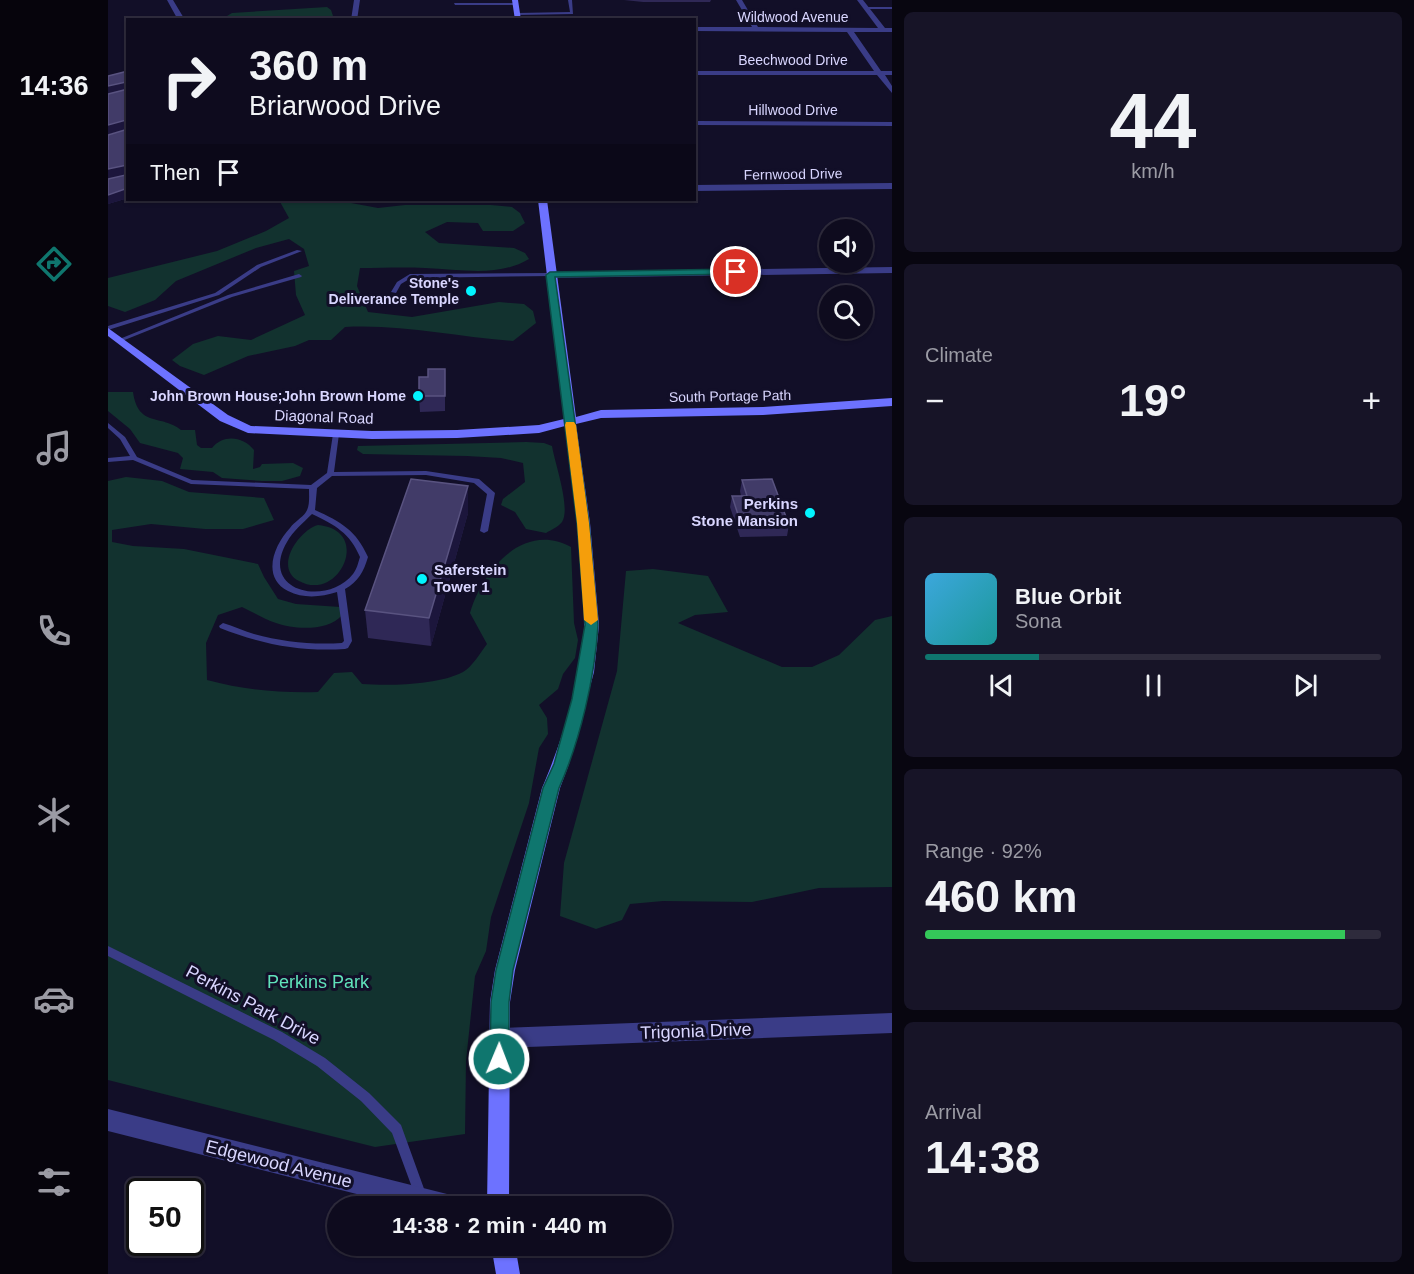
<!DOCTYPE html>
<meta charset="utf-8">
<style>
body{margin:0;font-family:Helvetica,sans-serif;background:#171427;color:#f1f3f6;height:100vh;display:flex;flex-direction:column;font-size:22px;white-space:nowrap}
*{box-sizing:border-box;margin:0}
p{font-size:20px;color:#9b9ba4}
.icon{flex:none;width:33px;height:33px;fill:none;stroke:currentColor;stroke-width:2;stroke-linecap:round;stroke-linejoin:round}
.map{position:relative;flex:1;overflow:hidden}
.drawer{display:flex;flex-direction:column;gap:12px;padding:12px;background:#080610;width:522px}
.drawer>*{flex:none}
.guide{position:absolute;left:18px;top:18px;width:570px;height:183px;border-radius:0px;box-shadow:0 2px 4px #0004,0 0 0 2px #2e2b3c;background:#0e0b1e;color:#f1f3f6;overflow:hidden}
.controls{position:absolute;left:711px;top:219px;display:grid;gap:12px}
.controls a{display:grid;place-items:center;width:54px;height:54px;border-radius:50%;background:#0e0b1e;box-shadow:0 2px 4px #0004,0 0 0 2px #2e2b3c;font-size:30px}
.speed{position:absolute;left:18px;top:1178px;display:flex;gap:12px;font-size:30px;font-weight:700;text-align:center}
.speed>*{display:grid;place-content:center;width:78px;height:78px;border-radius:50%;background:#0e0b1e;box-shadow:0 2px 4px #0004,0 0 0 2px #2e2b3c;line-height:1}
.speed .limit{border:3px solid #111;border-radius:9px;background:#fff;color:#111}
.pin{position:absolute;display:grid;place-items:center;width:51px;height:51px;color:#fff;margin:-26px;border:3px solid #fff;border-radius:50%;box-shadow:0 2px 6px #0007}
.me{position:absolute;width:66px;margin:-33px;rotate:1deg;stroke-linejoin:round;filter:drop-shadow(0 0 4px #0008)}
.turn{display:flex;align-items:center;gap:21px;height:126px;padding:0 24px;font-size:27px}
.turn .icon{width:78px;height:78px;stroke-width:2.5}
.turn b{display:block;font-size:42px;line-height:51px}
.then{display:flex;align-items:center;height:57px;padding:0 24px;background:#0003;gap:12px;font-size:22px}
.big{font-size:45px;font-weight:800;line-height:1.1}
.drawer .card{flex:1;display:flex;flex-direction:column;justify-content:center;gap:9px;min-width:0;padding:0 21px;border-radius:9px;background:#171427}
.drawer .dial{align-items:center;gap:0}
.dial b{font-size:78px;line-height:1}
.song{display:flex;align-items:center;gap:18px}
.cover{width:72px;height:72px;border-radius:9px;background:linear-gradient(135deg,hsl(200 70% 55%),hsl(180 70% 35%))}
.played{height:6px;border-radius:3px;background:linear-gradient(90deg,#0f766e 25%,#2e2b3c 25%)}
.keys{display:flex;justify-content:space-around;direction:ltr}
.heat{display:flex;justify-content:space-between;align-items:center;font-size:33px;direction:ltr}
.charge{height:9px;border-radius:4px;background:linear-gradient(90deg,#34c759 92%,#2e2b3c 0)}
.trip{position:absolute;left:219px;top:1196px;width:345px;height:60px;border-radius:30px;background:#0e0b1e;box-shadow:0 2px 4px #0004,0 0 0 2px #2e2b3c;font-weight:800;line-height:60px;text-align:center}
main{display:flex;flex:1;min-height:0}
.menu{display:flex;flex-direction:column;width:108px;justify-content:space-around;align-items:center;background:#06040c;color:#9b9ba4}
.menu .icon{width:42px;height:42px}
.menu .active{color:#0f766e}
.menu b{font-size:27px;color:#f1f3f6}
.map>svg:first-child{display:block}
.green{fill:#12322f}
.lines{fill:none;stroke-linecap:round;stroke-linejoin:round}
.lane{fill:#3a3c87;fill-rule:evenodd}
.street{fill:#3a3c87;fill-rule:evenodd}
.secondary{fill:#6d72ff;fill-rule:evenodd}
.wall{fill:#2f2856}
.shaded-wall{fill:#1c163c}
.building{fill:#413b68;stroke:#595380;stroke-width:1.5}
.route{fill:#0f766e;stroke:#0a4d48;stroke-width:1.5}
.slow{fill:#f59e0b}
.poi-dot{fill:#02f4ff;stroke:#120f28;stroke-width:2}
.labels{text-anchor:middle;stroke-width:6;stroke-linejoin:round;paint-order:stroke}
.far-street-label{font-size:14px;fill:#d9d6ff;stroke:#120f28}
.far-poi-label{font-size:14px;font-weight:bold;fill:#d9d6ff;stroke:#120f28;text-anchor:end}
.street-label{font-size:15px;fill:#d9d6ff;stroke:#120f28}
.poi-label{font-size:15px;font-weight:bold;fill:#d9d6ff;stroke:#120f28;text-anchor:end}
.near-park-label{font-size:18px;fill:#60e2ba;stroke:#120f28}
.near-street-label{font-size:18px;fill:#d9d6ff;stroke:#120f28}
</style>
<main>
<nav class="menu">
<b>14:36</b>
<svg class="icon active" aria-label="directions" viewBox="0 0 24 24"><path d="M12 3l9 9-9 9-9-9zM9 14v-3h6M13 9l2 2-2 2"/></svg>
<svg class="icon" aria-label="music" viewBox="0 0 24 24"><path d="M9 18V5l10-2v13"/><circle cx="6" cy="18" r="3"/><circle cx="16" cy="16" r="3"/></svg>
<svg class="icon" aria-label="phone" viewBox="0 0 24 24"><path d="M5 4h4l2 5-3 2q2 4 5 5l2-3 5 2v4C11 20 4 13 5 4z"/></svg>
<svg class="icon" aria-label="climate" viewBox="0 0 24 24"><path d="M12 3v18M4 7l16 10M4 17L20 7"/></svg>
<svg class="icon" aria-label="car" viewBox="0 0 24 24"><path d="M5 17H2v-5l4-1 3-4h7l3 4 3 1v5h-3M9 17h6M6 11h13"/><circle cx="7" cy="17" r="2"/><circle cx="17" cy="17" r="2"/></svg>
<svg class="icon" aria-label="filters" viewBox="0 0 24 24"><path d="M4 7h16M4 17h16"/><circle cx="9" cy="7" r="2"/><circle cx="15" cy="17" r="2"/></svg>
</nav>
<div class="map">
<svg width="784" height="1274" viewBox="0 0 784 1274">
<rect width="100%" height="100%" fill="#120f28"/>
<!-- green -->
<path class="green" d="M 219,7 L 223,10 L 226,19 L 196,17 L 179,20 L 114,19 L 124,13 Z
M 171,200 L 227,200 L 270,208 L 297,205 L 383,205 L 404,207 L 412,213 L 417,223 L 405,231 L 375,231 L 370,223 L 339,222 L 317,232 L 331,243 L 406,248 L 417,253 L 421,259 C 389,278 352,269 317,268 C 295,267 273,268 252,268 L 249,286 L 260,312 L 304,317 L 391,302 L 416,304 L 425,311 L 428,323 L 405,341 C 349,337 294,324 237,327 L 223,340 L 201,340 L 187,346 L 140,356 L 96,375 L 72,366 L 64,360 L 85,344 L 110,336 L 143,340 L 197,315 L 188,295 L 186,271 L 201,266 L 196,249 L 181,239 L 148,248 L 68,281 L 47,300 L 17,312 L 0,306 L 0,278 L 109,251 L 158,231 L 181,218 Z
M 0,392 L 25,392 C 30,428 54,414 73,430 L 87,430 L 89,445 L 93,448 L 104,448 C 115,434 135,436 146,450 L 145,469 L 152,467 L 154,464 L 185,463 L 195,468 L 192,476 L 174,481 L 154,481 L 114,478 L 105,472 L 72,469 L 75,458 L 70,453 L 32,443 L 22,429 L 0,411 Z
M 418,442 L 436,443 L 444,446 C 447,464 463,508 454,522 C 450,527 443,530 438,533 L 418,529 L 407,512 L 393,505 L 395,499 L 417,482 L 415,463 L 393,458 L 359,456 L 255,454 L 249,450 L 250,446 Z
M 18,477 L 54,481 L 81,492 L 156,498 L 166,520 L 135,529 L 97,529 L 43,524 L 4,530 L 4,542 L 25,546 L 76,549 L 150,564 L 156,577 L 170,599 L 188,604 L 232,607 L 234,615 C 221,631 187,630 168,623 C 156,619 145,612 134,607 L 110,615 L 98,643 L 99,680 C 136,690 171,693 210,692 L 226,673 L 244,672 L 254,684 C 282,686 331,685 355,672 C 364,667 373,652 379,644 L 362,613 C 374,571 415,521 463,547 L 466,623 L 470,640 L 467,658 L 455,674 L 450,689 L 431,705 L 439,718 L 440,734 L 431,748 L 421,803 L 383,917 L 378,951 L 367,976 L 358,1061 L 357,1134 L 267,1147 L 0,1080 L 0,481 Z
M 210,525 C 265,530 231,603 191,581 C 165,568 191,530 210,525 Z
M 545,569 L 600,576 L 620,612 L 587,615 L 570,623 L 674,667 L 704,667 L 731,655 L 767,620 L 784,616 L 784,887 L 711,888 L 644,902 L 555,901 L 522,904 L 514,920 L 488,929 L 452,916 L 456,863 L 509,671 L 518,571 Z"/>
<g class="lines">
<!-- lane -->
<path class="lane" d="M 460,0 L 464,0 L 465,14 L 409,15 L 407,14 L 409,13 L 462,12 Z
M 346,3 L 408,3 L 410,4 L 408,5 L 347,5 Z
M 758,7 L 784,7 L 784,9 L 757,9 Z
M 189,250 L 194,251 L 153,267 L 111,295 L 0,330 L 0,326 L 107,293 L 149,265 Z
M 442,273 L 445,275 L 444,276 L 303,278 L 293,284 L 288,293 L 283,292 L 289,282 L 302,274 Z
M 191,274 L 194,276 L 193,277 L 124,297 L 14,341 L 12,342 L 9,340 L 120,295 Z
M 0,423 L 17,437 L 29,457 L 84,480 L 203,485 L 219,473 L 225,434 L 226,433 L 230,433 L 231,434 L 226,472 L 318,471 L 371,479 L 387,493 L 380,531 L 376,533 L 372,531 L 379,494 L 366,483 L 318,475 L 224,476 L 209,488 L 207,510 C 233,522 248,530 260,557 C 256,571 250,582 237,589 L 244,641 L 240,648 L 237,649 C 193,652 153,644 112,628 L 111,626 L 115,623 C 125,626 136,631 146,634 C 175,642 205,645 234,643 L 236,641 L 229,592 C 213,597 196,599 180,591 C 153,577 166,545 182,528 C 186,522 194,518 198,512 C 202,506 201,496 201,489 L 83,484 L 25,460 L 0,462 L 0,458 L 22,456 L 12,439 L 0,428 ZM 204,514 C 227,525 242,533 252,557 C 250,563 249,569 245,574 C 219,607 150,592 179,542 C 185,531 195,523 204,514 Z
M 0,946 L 174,1032 L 217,1058 L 261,1093 L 293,1125 L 319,1197 L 317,1201 L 313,1203 L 309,1201 L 284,1133 L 253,1101 L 209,1066 L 166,1040 L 0,956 Z"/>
<!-- street -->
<path class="street" d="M 59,0 L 65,0 L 77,20 L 70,20 Z
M 246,0 L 252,0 L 249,20 L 243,20 Z
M 628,0 L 634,0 L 650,27 L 770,28 L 749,0 L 755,0 L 777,28 L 784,28 L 784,32 L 746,32 L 773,71 L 784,71 L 784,75 L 777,75 L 784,86 L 784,93 L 769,75 L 586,75 L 586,71 L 766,71 L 739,32 L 586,31 L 586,27 L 644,27 Z
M 586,121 L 784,122 L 784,126 L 586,125 Z
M 784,183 L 784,189 L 586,191 L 586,185 Z
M 784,267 L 784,273 L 442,278 L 437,275 L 442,272 Z
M 784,1013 L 784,1033 L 391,1048 L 384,1045 L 381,1038 L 384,1031 L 391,1028 Z
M 0,1109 L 343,1195 L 351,1198 L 354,1206 L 296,1206 L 0,1131 Z"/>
<!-- secondary -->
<path class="secondary" d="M 404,0 L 410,0 L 413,20 L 407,20 Z
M 430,200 L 439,200 L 468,417 L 493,410 L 655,407 L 784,398 L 784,406 L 655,415 L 493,418 L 468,424 L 482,523 L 491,625 L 486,672 L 461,764 L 452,788 L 407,970 L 402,1002 L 401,1206 L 379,1206 L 382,1002 L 387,970 L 434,788 C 453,744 477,671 476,624 C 476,558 464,491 457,426 L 431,433 L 349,438 L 264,439 L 140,433 L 112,421 L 0,336 L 0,328 L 120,415 L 143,426 L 264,431 L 349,430 L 431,425 L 456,419 Z
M 383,1245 L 407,1245 L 412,1274 L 388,1274 Z"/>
</g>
<!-- wall -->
<path class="wall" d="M 516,0 L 603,0 L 602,2 L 535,2 Z
M 20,71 L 20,198 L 0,204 L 19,129 L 0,134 Z
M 337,369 L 337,411 L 312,412 L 311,396 L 320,377 Z
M 634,480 L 681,525 L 679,536 L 632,537 L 622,507 L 624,496 L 633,496 L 632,491 Z
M 360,513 L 323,646 L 260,638 L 257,610 Z"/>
<!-- shaded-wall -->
<path class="shaded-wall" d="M 18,82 L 19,90 L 0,95 L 0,86 Z
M 18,120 L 19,129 L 0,134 L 0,125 Z
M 19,165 L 20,175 L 0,179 L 0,169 Z
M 20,188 L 20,198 L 0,204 L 0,195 Z
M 360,486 L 360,513 L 323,646 L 321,618 Z"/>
<!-- building -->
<path class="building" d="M 20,71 L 20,83 L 18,82 L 0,86 L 0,76 Z
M 20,89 L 20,122 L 18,120 L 0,125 L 0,94 Z
M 20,129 L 20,188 L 0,195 L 0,179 L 18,175 L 19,165 L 0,169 L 0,135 Z
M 320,369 L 337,369 L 337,396 L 311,396 L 311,377 L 320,377 Z
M 303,479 L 360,486 L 321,618 L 257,610 Z
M 664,479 L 681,525 L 634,527 L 624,496 L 639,496 L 634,480 Z"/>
<!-- route -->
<path class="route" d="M 628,269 L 632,272 L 631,274 L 447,277 L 481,523 L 490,625 C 487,677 472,741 451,788 L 405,970 L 401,1002 L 401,1059 L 398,1065 L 391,1068 L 385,1065 L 382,1059 L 383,1002 L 388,970 L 435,788 L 446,764 L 464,699 L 477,625 L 469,523 L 438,275 L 442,272 Z"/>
<!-- slow -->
<path class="slow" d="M 458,422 L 466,422 L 468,425 L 481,523 L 490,620 L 483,625 L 476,620 L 469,523 L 457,425 Z"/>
<!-- markers -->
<g class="poi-dot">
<circle cx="363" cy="291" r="6"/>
<circle cx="310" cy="396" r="6"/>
<circle cx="702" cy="513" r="6"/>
<circle cx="314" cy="579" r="6"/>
</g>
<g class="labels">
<!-- far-street labels -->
<g class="far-street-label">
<text x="685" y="22">Wildwood Avenue</text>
<text x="685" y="65">Beechwood Drive</text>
<text x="685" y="115">Hillwood Drive</text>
<text transform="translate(685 174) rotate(-1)" y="5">Fernwood Drive</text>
<text transform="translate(622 396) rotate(-1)" y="5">South Portage Path</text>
</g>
<!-- far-poi labels -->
<g class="far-poi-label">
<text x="351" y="288">Stone's<tspan x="351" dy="16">Deliverance Temple</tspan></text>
<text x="298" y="401">John Brown House;John Brown Home</text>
</g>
<!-- street labels -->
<g class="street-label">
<text transform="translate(216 417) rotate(2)" y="5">Diagonal Road</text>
</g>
<!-- poi labels -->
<g class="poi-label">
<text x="690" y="509">Perkins<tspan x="690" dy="17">Stone Mansion</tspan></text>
<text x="326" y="575" text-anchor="start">Saferstein<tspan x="326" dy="17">Tower 1</tspan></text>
</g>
<!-- near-park labels -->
<g class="near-park-label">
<text x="210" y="988">Perkins Park</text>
</g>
<!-- near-street labels -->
<g class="near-street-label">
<text transform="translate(145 1005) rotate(28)" y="6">Perkins Park Drive</text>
<text transform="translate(588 1031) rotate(-2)" y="6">Trigonia Drive</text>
<text transform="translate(171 1164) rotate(14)" y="6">Edgewood Avenue</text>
</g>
</g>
</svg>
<div class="controls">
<a><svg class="icon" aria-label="sound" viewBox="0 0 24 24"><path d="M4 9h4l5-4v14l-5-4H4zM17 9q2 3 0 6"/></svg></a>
<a><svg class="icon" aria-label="search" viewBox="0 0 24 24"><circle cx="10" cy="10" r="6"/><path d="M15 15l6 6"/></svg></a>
</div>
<div class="speed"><div class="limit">50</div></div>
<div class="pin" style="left:628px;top:272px;background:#d93025"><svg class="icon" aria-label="arrive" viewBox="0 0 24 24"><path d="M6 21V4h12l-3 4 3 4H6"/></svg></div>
<svg class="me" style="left:391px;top:1059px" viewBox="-20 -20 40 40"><circle r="17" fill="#0f766e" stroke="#fff" stroke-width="3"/><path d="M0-11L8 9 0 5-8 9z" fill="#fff"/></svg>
<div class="trip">14:38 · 2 min · 440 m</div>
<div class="guide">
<div class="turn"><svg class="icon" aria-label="right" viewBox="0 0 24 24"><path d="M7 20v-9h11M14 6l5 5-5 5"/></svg><div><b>360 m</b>Briarwood Drive</div></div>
<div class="then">Then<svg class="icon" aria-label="arrive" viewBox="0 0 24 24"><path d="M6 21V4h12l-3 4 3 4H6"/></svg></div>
</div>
</div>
<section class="drawer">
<div class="card dial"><b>44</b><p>km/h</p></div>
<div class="card"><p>Climate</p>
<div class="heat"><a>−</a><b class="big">19°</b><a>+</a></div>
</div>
<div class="card">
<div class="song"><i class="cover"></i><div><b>Blue Orbit</b><p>Sona</p></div></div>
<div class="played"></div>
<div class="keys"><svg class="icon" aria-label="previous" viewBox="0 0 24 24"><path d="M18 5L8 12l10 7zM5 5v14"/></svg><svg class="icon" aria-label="pause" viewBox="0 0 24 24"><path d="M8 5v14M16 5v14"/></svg><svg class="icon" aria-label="next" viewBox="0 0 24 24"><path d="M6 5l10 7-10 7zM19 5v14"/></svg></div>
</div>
<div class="card"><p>Range · 92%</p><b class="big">460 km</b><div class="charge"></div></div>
<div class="card"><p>Arrival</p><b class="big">14:38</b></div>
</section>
</main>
